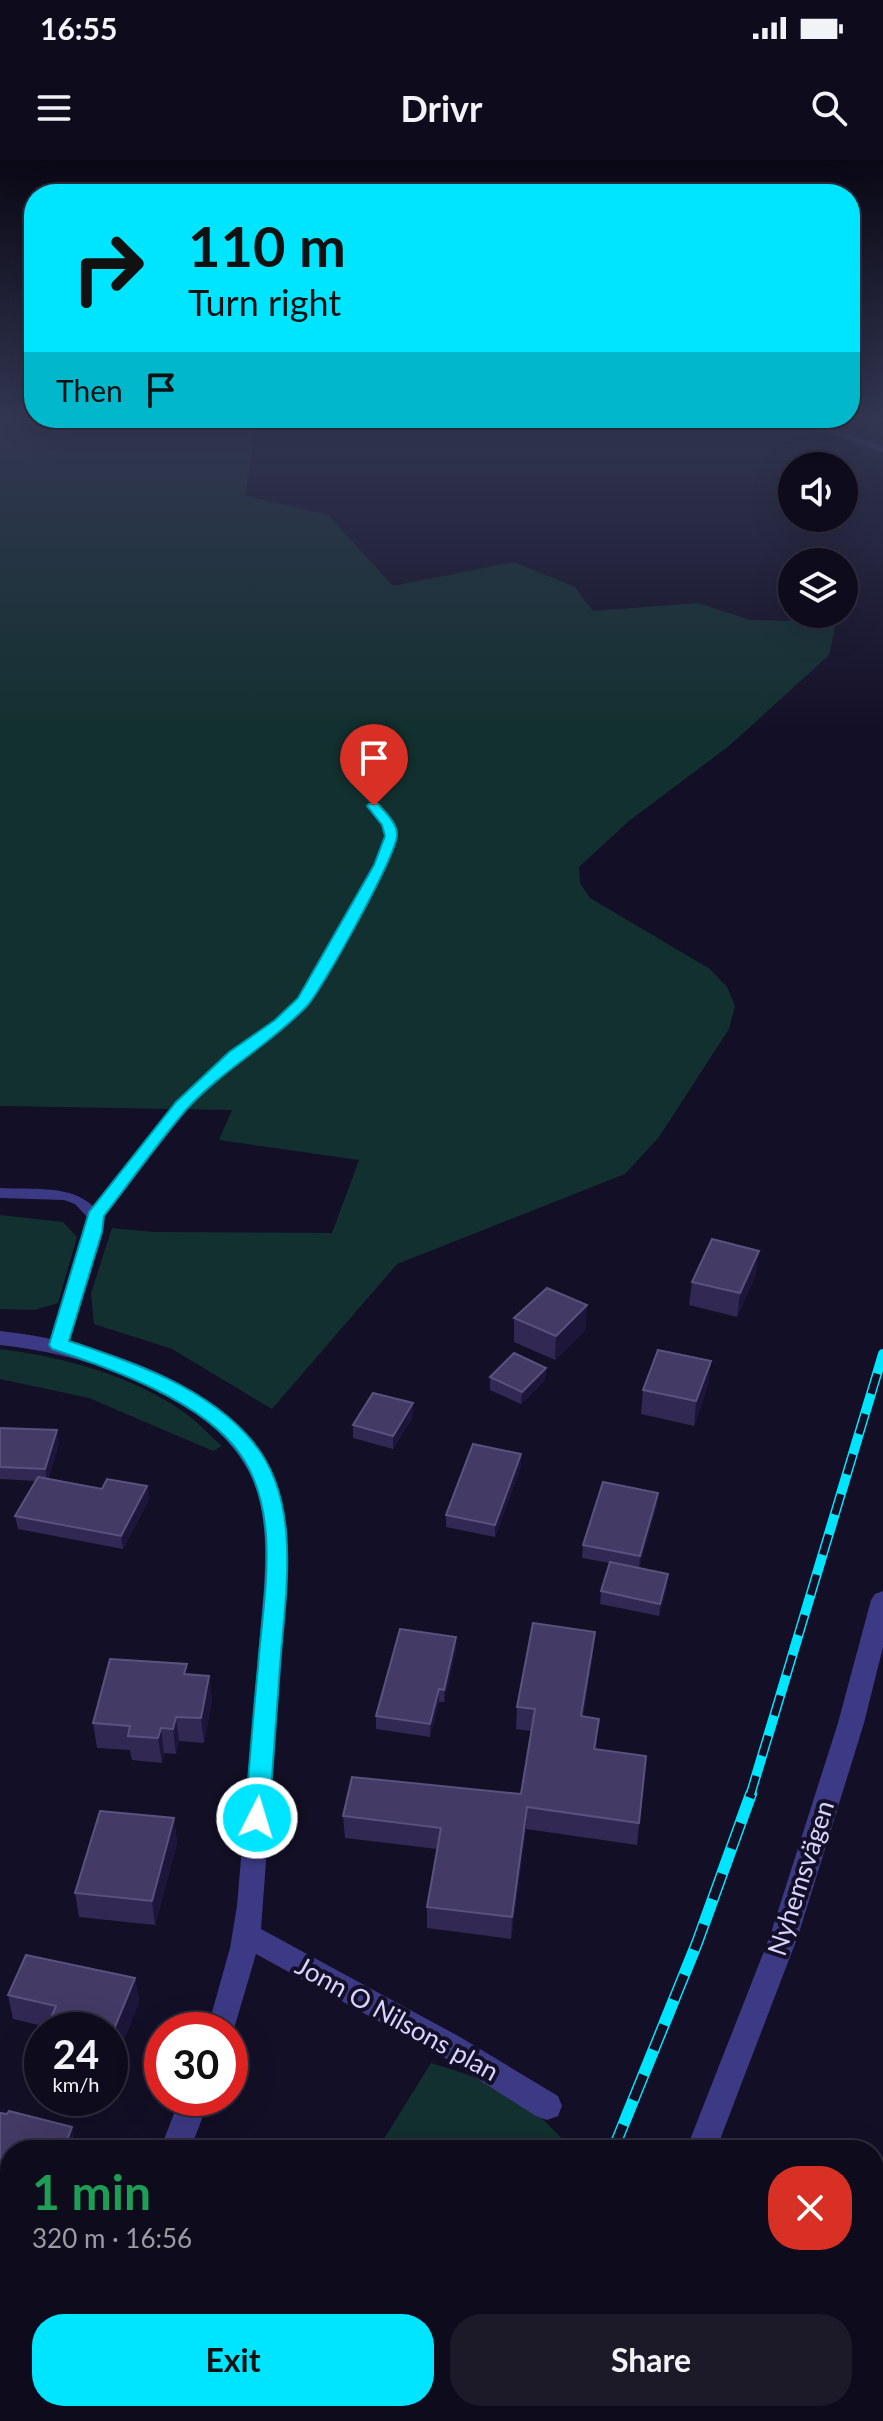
<!DOCTYPE html>
<html lang="en">
<head>
<meta charset="utf-8">
<style>
	:root { --surface:#0e0b1c; --page:#1c1929; --text:#f1f3f6; --muted:#9b9ba3; --line:#2e2b3b; --accent:#00e5ff }
	body { margin:0; font-family:Lato,sans-serif; background:var(--page); color:var(--text); height:100vh; display:flex; flex-direction:column; font-size:30px; white-space:nowrap }
	* { box-sizing:border-box; margin:0 }
	p { font-size:26px; color:var(--muted) }
	.icon { flex:none; width:44px; height:44px; fill:none; stroke:currentColor; stroke-width:2; stroke-linecap:round; stroke-linejoin:round }
	.map { position:relative; flex:1; overflow:hidden }
	.side { position:absolute; left:0px; top:1980px; width:884px; height:282px; display:flex; flex-direction:column; background:var(--surface); border-radius:32px 32px 0 0; box-shadow:0 8px 32px #0002,0 0 0 2px var(--line) }
	.side>* { flex:none }
	.banner { position:absolute; left:24px; top:24px; width:836px; height:244px; border-radius:32px; box-shadow:0 8px 32px #0002,0 0 0 2px var(--line); background:#00e5ff; color:#111; overflow:hidden }
	.fabs { position:absolute; left:778px; top:292px; display:grid; gap:16px }
	.fabs a { display:grid; place-items:center; width:80px; height:80px; border-radius:50%; background:var(--surface); box-shadow:0 8px 32px #0002,0 0 0 2px var(--line); font-size:40px }
	.speed { position:absolute; left:24px; top:1852px; display:flex; gap:16px; font-size:40px; font-weight:700; text-align:center }
	.speed>* { display:grid; place-content:center; width:104px; height:104px; border-radius:50%; background:var(--surface); box-shadow:0 8px 32px #0002,0 0 0 2px var(--line); line-height:1 }
	.speed small { font-size:20px; font-weight:400 }
	.speed .limit { border:12px solid #d22; background:#fff; color:#111 }
	.pin { position:absolute; display:grid; place-items:center; width:68px; height:68px; color:#fff; margin:-82px -34px; border-radius:50% 50% 50% 0; rotate:-45deg; box-shadow:0 0 8px #0007 }
	.pin .icon { rotate:45deg }
	.me { position:absolute; width:88px; margin:-44px; rotate:5deg; stroke-linejoin:round; filter:drop-shadow(0 0 6px #0008) }
	.turn { display:flex; align-items:center; gap:28px; height:168px; padding:0 32px; font-size:36px }
	.turn .icon { width:104px; height:104px; stroke-width:2.5 }
	.turn b { display:block; font-size:56px; line-height:68px }
	.then { display:flex; align-items:center; height:76px; padding:0 32px; background:#0003; gap:16px; font-size:30px }
	.round { display:grid; place-items:center; flex:none; width:84px; height:84px; border-radius:32px; background:var(--page) }
	.overview { display:flex; align-items:center; justify-content:space-between; height:136px; padding:0 32px }
	h1 { font-size:48px; font-weight:700; line-height:60px; color:#1e9e55 }
	.cta { display:flex; gap:16px; margin-top:auto; padding:16px 32px }
	.cta a { flex:1; height:92px; border-radius:32px; background:var(--accent); color:#111; font-size:32px; font-weight:700; line-height:92px; text-align:center }
	.cta a+a { background:var(--page); color:var(--text) }
	.status { display:flex; justify-content:space-between; align-items:center; height:56px; padding:0 40px; background:var(--surface); direction:ltr }
	.status svg { height:22px; fill:currentColor }
	header { display:flex; justify-content:space-between; align-items:center; height:104px; padding:0 32px; background:var(--surface); font-size:36px; font-weight:700 }
	.map>svg:first-child { display:block }
	.green { fill:#12302f }
	.lines { fill:none; stroke-linecap:round; stroke-linejoin:round }
	.lane { fill:#3d3a85; fill-rule:evenodd }
	.street { fill:#3d3a85; fill-rule:evenodd }
	.rail-far1-casing { stroke:#00e5ff; stroke-width:10 }
	.rail-casing { stroke:#00e5ff; stroke-width:12 }
	.rail-far1 { stroke:#130f26; stroke-width:7; stroke-dasharray:21; stroke-linecap:butt }
	.rail { stroke:#130f26; stroke-width:9; stroke-dasharray:27; stroke-linecap:butt }
	.wall { fill:#312854 }
	.shaded-wall { fill:#1d163a }
	.building { fill:#433a66; stroke:#5a527e; stroke-width:2 }
	.route { fill:#00e5ff; stroke:#0095a6; stroke-width:2 }
	.labels { text-anchor:middle; stroke-width:8; stroke-linejoin:round; paint-order:stroke }
	.near-street-label { font-size:26px; fill:#d9d4ff; stroke:#130f26 }
</style>
</head>
<body>
<div class="status"><b>16:55</b><svg viewBox="0 0 49 12"><path d="M0 12V9h3v3zM5 12V6h3v6zM10 12V3h3v9zM15 12V0h3v12zM26 1h20v11H26zM47 4h2v5h-2z"/></svg></div>
<header><svg class="icon" aria-label="menu" viewBox="0 0 24 24"><path d="M4 6h16M4 12h16M4 18h16"/></svg>Drivr<svg class="icon" aria-label="search" viewBox="0 0 24 24"><circle cx="10" cy="10" r="6"/><path d="M15 15l6 6"/></svg></header>
<div class="map">
<svg width="883" height="2261" viewBox="0 0 883 2261">
	<rect width="100%" height="100%" fill="#130f26"/>
	<g class="green">
		<polygon points="0,258 257,258 245,336 328,355 393,426 514,402 575,427 593,451 698,443 750,460 836,462 829,495 729,586 629,661 579,707 580,723 590,738 710,809 727,827 735,846 729,869 659,977 625,1014 397,1104 272,1249 172,1189 94,1164 91,1133 112,1068 154,1072 332,1073 359,1000 219,980 232,950 0,946"/>
		<polygon points="0,1055 63,1062 77,1077 58,1143 35,1150 0,1149"/>
		<path d="M0 1189C63 1197 132 1215 185 1253 198 1262 210 1276 222 1286L213 1291 89 1238 0 1219Z"/>
		<path d="M431 1903C491 1921 520 1933 563 1980L558 1990H377Z"/>
		<polygon points="279,2252 429,2252 425,2261 292,2261"/>
	</g>
	<g class="lines">
		<path class="lane" d="M370 644H378L394 665 397 676 387 705 311 840 285 867 240 899 187 948 103 1056 101 1072 66 1185 64 1189H52L50 1185 85 1072 87 1057 75 1044 64 1040 0 1038V1028C31 1030 71 1024 94 1047L177 942 230 893 275 861 299 838 375 705 385 676 382 665 368 646Z"/>
		<g class="street">
			<polygon points="822,267 883,286 883,292 822,271"/>
			<path d="M0 1171C93 1181 230 1221 272 1314 285 1342 287 1373 288 1404L261 1769 460 1877 558 1936 562 1946 558 1956 547 1960 536 1956 440 1895 256 1794 231 1879 230 1870H207L230 1788 237 1746 264 1427C266 1390 267 1347 249 1312 207 1231 84 1194 0 1185Z"/>
			<polygon points="883,1431 883,1487 864,1563 798,1776 716,1990 686,1990 770,1776 838,1563 871,1440 875,1434"/>
			<polygon points="180,1938 210,1938 190,1990 160,1990"/>
			<polygon points="874,2153 883,2156 883,2190 874,2187"/>
			<polygon points="53,2252 87,2252 83,2261 49,2261"/>
		</g>
		<g class="rail-far1-casing">
			<polyline id="rail-far1" points="750,1636 883,1194"/>
		</g>
		<g class="rail-casing">
			<g id="rail">
				<polyline points="613,1990 697,1783 751,1634"/>
				<polyline points="478,2261 483,2252"/>
			</g>
		</g>
		<use href="#rail-far1" class="rail-far1"/>
		<use href="#rail" class="rail"/>
	</g>
	<g class="wall">
		<polygon points="756,1114 737,1157 689,1145 692,1122"/>
		<polygon points="514,1158 586,1169 555,1200 514,1182"/>
		<polygon points="711,1201 708,1225 694,1266 641,1254 643,1230"/>
		<polygon points="546,1208 545,1220 521,1244 490,1230 490,1217"/>
		<polygon points="413,1243 413,1256 393,1289 353,1278 353,1265"/>
		<polygon points="0,1268 59,1283 48,1319 102,1329 147,1326 149,1339 123,1389 18,1369 15,1356 35,1321 0,1319"/>
		<polygon points="521,1306 495,1377 446,1367 446,1355"/>
		<polygon points="658,1333 657,1345 639,1408 667,1427 659,1456 600,1444 601,1431 610,1403 582,1398 583,1385"/>
		<polygon points="595,1472 593,1493 583,1556 597,1580 596,1589 646,1596 637,1685 526,1669 511,1779 427,1768 427,1747 437,1689 345,1678 343,1656 521,1634 531,1571 516,1569 517,1547"/>
		<polygon points="456,1477 456,1490 444,1542 439,1542 430,1577 376,1569 376,1556"/>
		<polygon points="188,1514 209,1516 212,1540 204,1583 179,1581 176,1594 164,1593 162,1603 132,1600 130,1590 97,1588 93,1563"/>
		<polygon points="174,1658 177,1683 155,1765 79,1757 75,1733"/>
		<polygon points="135,1818 139,1842 111,1912 110,1911 110,1870 47,1867 13,1859 8,1835"/>
		<polygon points="0,1953 10,1990 10,2062 0,2060"/>
	</g>
	<g class="shaded-wall">
		<polygon points="759,1091 756,1114 737,1157 740,1133"/>
		<polygon points="587,1145 586,1169 555,1200 556,1176"/>
		<polygon points="711,1201 708,1225 694,1266 696,1241"/>
		<polygon points="546,1208 545,1220 521,1244 522,1232"/>
		<polygon points="413,1243 413,1256 393,1289 393,1276"/>
		<polygon points="57,1270 59,1283 47,1321 45,1309"/>
		<polygon points="521,1294 521,1306 495,1377 495,1365"/>
		<polygon points="147,1326 149,1339 123,1389 121,1376"/>
		<polygon points="658,1333 657,1345 639,1409 640,1396"/>
		<polygon points="668,1414 667,1427 659,1456 660,1444"/>
		<polygon points="595,1472 593,1493 579,1578 581,1556"/>
		<polygon points="456,1477 456,1490 444,1542 444,1530"/>
		<polygon points="209,1516 212,1540 204,1583 201,1558"/>
		<polygon points="439,1529 439,1542 430,1577 430,1564"/>
		<polygon points="176,1557 179,1581 176,1594 173,1569"/>
		<polygon points="161,1568 164,1593 162,1603 158,1578"/>
		<polygon points="527,1647 526,1669 511,1779 512,1757"/>
		<polygon points="174,1658 177,1683 155,1765 152,1741"/>
		<polygon points="135,1818 139,1842 111,1912 110,1905 110,1879"/>
		<polygon points="72,1967 77,1990 63,1990"/>
		<polygon points="2,2116 6,2128 0,2140 0,2121"/>
	</g>
	<g class="building">
		<polygon points="712,1079 759,1091 740,1133 692,1122"/>
		<polygon points="547,1128 587,1145 556,1176 514,1158"/>
		<polygon points="658,1190 711,1201 696,1241 643,1230"/>
		<polygon points="514,1193 546,1208 522,1232 490,1217"/>
		<polygon points="373,1233 413,1243 393,1276 353,1265"/>
		<polygon points="0,1268 57,1270 45,1309 0,1307"/>
		<polygon points="473,1284 521,1294 495,1365 446,1355"/>
		<polygon points="38,1317 102,1329 107,1319 147,1326 121,1376 15,1356"/>
		<polygon points="603,1322 658,1333 640,1396 583,1385"/>
		<polygon points="610,1402 668,1414 660,1444 601,1431"/>
		<polygon points="533,1463 595,1472 581,1556 599,1559 594,1589 646,1596 639,1663 527,1647 512,1757 427,1747 441,1668 343,1656 352,1617 521,1634 535,1549 517,1547"/>
		<polygon points="400,1469 456,1477 444,1530 439,1529 430,1564 376,1556"/>
		<polygon points="110,1499 187,1504 184,1514 209,1516 201,1558 176,1557 173,1569 161,1568 158,1578 128,1576 130,1566 93,1563"/>
		<polygon points="100,1651 174,1658 152,1741 75,1733"/>
		<polygon points="26,1795 135,1818 110,1879 110,1870 46,1870 56,1846 8,1835"/>
		<polygon points="9,1951 72,1967 63,1990 10,1990 10,2041 0,2038 0,1953 7,1954"/>
		<polygon points="874,2192 883,2197 883,2261 678,2261 682,2252 874,2252"/>
	</g>
	<linearGradient id="sky" x2="0" y2="1"><stop stop-color="#0a0815"/><stop offset="0.45" stop-color="#333752"/><stop offset="1" stop-color="#333752" stop-opacity="0"/></linearGradient>
	<rect width="883" height="574" fill="url(#sky)"/>
	<path class="route" d="M369 644H378C385 652 397 663 397 674 398 693 322 830 307 846 270 885 222 910 186 950 157 984 131 1021 104 1056L102 1072 69 1181C133 1202 209 1228 253 1282 303 1342 285 1435 280 1506 276 1557 273 1608 269 1658L266 1665 257 1668 249 1665 245 1658C249 1608 253 1557 258 1507 263 1439 282 1353 240 1294 203 1241 110 1208 52 1189L49 1185 89 1052 176 942 229 892 275 860 298 838 374 705 385 676 382 665 367 646Z"/>
	<g class="labels">
		<g class="near-street-label">
			<text transform="translate(801 1718) rotate(-72)" y="9">Nyhemsvägen</text>
			<text transform="translate(397 1859) rotate(29)" y="9">Jonn O Nilsons plan</text>
		</g>
	</g>
</svg>
<div class="fabs">
<a><svg class="icon" aria-label="sound" viewBox="0 0 24 24"><path d="M4 9h4l5-4v14l-5-4H4zM17 9q2 3 0 6"/></svg></a>
<a><svg class="icon" aria-label="layers" viewBox="0 0 24 24"><path d="M12 4l9 5-9 5-9-5zM3 14l9 5 9-5"/></svg></a>
</div>
<div class="speed"><div>24<small>km/h</small></div><div class="limit">30</div></div>
<div class="pin" style="left:374px;top:646px;background:#d93025"><svg class="icon" aria-label="arrive" viewBox="0 0 24 24"><path d="M6 21V4h12l-3 4 3 4H6"/></svg></div>
<svg class="me" style="left:257px;top:1658px" viewBox="-20 -20 40 40"><circle r="17" fill="#00e5ff" stroke="#fff" stroke-width="3"/><path d="M0-11L8 9 0 5-8 9z" fill="#fff"/></svg>
<div class="banner">
<div class="turn"><svg class="icon" aria-label="right" viewBox="0 0 24 24"><path d="M7 20v-9h11M14 6l5 5-5 5"/></svg><div><b>110 m</b>Turn right</div></div>
<div class="then">Then<svg class="icon" aria-label="arrive" viewBox="0 0 24 24"><path d="M6 21V4h12l-3 4 3 4H6"/></svg></div>
</div>
<section class="side">
<div class="overview"><div><h1>1 min</h1><p>320 m · 16:56</p></div><a class="round" style="background:#d93025;color:#fff"><svg class="icon" aria-label="close" viewBox="0 0 24 24"><path d="M6 6l12 12M18 6L6 18"/></svg></a></div>
<div class="cta"><a>Exit</a><a>Share</a></div>
</section>
</div>
</body>
</html>
